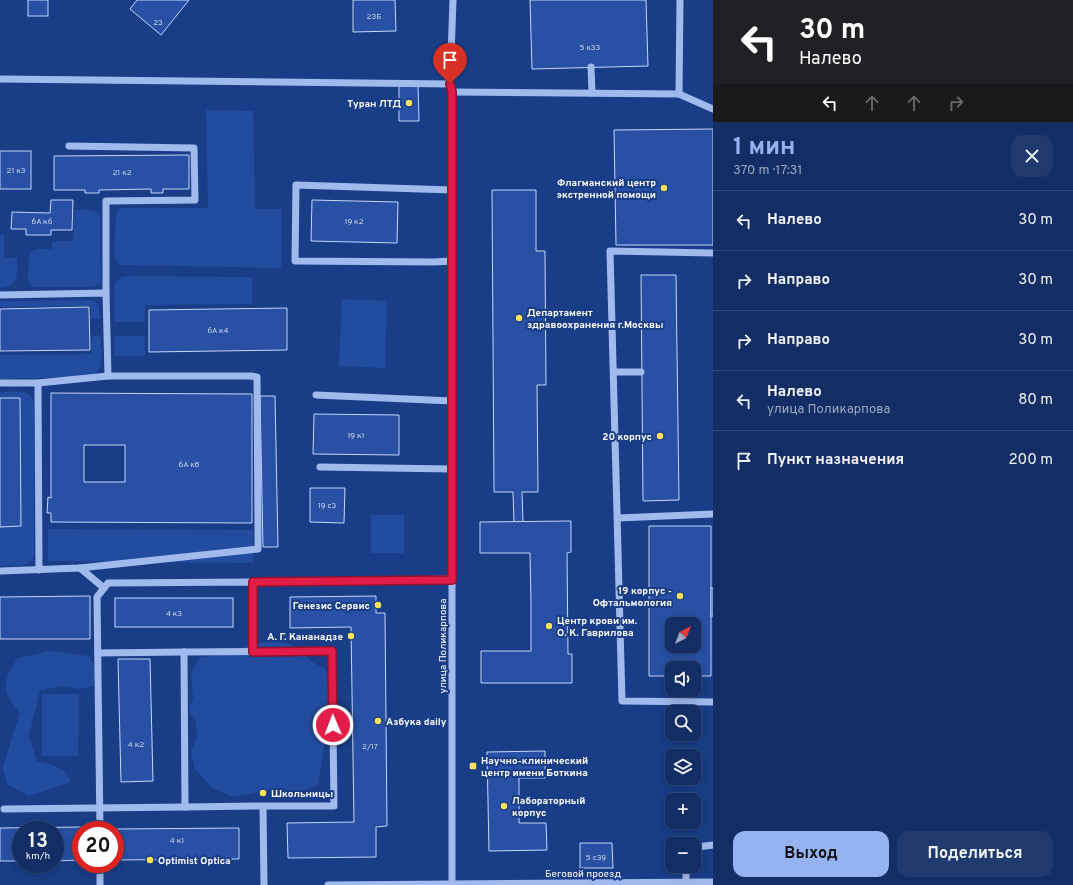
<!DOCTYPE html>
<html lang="ru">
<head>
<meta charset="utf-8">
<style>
	:root { --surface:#132e65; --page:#203a6e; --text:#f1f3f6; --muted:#9da8bf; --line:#324a79; --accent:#95b2f1 }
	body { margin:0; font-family:Overpass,sans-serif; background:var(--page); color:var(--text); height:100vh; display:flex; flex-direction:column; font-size:15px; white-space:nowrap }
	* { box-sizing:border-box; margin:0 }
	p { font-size:13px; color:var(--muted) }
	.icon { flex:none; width:22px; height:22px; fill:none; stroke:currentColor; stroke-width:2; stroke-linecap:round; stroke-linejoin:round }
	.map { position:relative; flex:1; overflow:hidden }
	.drawer { display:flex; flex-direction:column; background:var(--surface); width:360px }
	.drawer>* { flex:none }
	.top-card { background:#202124; color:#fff; overflow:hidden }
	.needle { width:26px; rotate:42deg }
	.tools { position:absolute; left:665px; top:617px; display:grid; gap:8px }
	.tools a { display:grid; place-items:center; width:36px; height:36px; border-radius:8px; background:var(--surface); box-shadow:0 2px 10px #0003,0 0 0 1px var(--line); font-size:20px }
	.speed { position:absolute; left:12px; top:821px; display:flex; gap:8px; font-size:20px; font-weight:700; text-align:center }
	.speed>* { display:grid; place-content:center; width:52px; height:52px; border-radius:50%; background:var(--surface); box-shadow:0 2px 10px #0003,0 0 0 1px var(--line); line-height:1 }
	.speed small { font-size:10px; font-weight:400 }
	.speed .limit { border:6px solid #d22; background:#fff; color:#111 }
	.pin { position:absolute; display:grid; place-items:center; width:34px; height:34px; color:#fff; margin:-41px -17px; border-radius:50% 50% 50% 0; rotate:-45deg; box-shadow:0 0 4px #0007 }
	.pin .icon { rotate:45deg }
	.me { position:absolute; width:44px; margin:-22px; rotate:359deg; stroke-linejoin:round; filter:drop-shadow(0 0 3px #0008) }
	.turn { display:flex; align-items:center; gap:14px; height:84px; padding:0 20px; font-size:18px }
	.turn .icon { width:52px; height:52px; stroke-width:2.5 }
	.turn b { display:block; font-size:28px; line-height:34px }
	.lanes { display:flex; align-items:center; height:38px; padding:0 20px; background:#0003; justify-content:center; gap:20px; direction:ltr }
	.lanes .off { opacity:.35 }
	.round { display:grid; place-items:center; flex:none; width:42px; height:42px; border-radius:12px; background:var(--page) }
	.summary { display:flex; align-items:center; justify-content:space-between; height:68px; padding:0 20px }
	h1 { font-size:24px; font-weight:700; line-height:30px; color:var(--accent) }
	.action { display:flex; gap:8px; margin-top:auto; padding:8px 20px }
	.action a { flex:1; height:46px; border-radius:12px; background:var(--accent); color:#111; font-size:16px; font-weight:700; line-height:46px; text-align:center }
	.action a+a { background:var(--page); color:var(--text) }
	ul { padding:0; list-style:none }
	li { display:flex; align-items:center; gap:12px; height:60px; padding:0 20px; border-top:1px solid var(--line) }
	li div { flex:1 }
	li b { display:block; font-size:15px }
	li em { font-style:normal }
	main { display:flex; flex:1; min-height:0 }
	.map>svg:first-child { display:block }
	.green { fill:#224ca0 }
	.building { fill:#2851a5; stroke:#c6d7f9; fill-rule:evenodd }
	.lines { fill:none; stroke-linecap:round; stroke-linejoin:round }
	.minor { stroke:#a1baed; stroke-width:7 }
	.route-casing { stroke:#92132f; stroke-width:10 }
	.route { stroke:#e11d48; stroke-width:7 }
	.poi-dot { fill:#ffe35c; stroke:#193d87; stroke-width:1.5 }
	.labels { text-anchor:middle; stroke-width:4; stroke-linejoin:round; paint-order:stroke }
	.number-label { font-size:8px; fill:#c9d4e8 }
	.poi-label { font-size:10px; font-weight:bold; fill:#fff; stroke:#193d87; text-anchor:start }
	.street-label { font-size:10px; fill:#fff; stroke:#193d87 }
</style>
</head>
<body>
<main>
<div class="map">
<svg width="713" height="885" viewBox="0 0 713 885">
	<rect width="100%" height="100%" fill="#193d87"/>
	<g class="green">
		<polygon points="206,110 253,111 255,209 282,209 281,268 121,265 117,262 114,255 116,213 121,208 208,208"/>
		<path d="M74 210C82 210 95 207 100 216L101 282 98 285 92 287H33L29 283 28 280 29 255C34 247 43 249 52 249V241H73Z"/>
		<path d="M0 235H4V258H17C17 273 20 287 0 288Z"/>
		<polygon points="126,276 252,277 252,304 145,305 145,322 114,322 115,283 121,277"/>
		<polygon points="342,299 387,301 385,368 339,366"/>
		<polygon points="88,300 93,300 99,306 100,319 91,319 91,306 0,307 0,301"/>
		<path d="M92 336H100C101 346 105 366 96 373 93 376 88 376 84 377L0 379V355L91 354Z"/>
		<polygon points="115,336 145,336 145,356 114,356"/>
		<path d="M0 392C13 392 30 388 34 403V555C32 570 11 565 0 566Z"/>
		<rect x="371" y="515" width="33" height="38"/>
		<polygon points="48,529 253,530 253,563 48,561"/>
		<polygon points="274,641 290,644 311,661 326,669 331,705 318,785 302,791 276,789 233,797 211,787 195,769 191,752 197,737 196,720 190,714 190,706 193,699 191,673 199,658 232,652 248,645"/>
		<path d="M50 651 88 656 97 669 93 686 81 689 60 686 40 691 29 736 37 761C51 764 66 767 71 782L29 796 7 784 3 768 11 740 20 713C1 692 2 680 18 658Z"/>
		<polygon points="42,694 79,694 78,756 42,756"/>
	</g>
	<g class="building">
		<rect x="28" y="0" width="20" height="16"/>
		<polygon points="137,0 189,0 161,35 130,9"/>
		<polygon points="353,0 395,0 396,31 353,32"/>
		<polygon points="530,0 646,0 648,66 532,69"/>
		<polygon points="399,85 418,85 419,121 399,121"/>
		<polygon points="713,129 713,245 616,245 614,130"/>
		<rect x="0" y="151" width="31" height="38"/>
		<polygon points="189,155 189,189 163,189 163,193 151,193 151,189 99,190 99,193 85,193 85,190 54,190 54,156"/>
		<polygon points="492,190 536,190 536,251 545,251 546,385 537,385 538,492 522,492 523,522 514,522 513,492 494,492"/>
		<polygon points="51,200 73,200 72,230 51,230 51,235 26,235 26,229 11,229 12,212 50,213"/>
		<polygon points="312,200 398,202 397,243 311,241"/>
		<polygon points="641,275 676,275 679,500 643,501"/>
		<polygon points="89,307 90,350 0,351 0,309"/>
		<polygon points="287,308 287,350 149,352 149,310"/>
		<path d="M51 393 252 394V523L51 522V513H47L48 497 51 498ZM84 445H125V482H84Z"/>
		<polygon points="260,396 275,396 278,547 263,547"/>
		<polygon points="0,398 20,398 21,526 0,527"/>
		<polygon points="314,414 399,415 399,455 313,454"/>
		<polygon points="310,488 345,488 344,523 310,522"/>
		<polygon points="571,521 571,552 567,553 568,654 572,654 572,683 481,683 481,651 531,651 531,602 530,553 480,553 480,522"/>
		<path d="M649 526H711V676H694V668H672V676H649ZM672 624H694V646H672Z"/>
		<rect x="711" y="588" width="2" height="28"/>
		<polygon points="90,596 90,639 0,639 0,597"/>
		<polygon points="376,596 376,613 385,613 387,826 376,827 376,857 288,858 287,823 354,822 351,627 290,628 290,597"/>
		<rect x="115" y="598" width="118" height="29"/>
		<polygon points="118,659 150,659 153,781 121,782"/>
		<polygon points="545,751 545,778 519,778 519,823 546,823 547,850 489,851 487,752"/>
		<polygon points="82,827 81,860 55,861 55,830 21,830 21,861 0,861 0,828"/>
		<polygon points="239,828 239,859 115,860 115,829"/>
		<polygon points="580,843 612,843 613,868 580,868"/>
	</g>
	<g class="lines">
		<g class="minor">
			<polyline points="591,67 592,93"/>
			<polyline points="0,79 450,84"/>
			<polyline points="452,92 679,94 713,109"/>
			<polyline points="679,94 680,0"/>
			<polyline points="69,146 194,148 195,200 106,201 106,293"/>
			<polyline points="452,190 296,185 295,261 434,262 452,261"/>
			<polyline points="713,253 610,251 622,701 713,702"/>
			<polyline points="0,295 106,293 108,376 251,376 257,377 258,530 258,549 80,568 0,571"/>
			<polyline points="614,372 641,372"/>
			<polyline points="0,383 38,383 39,570"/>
			<polyline points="38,383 108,376"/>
			<polyline points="316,395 452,401"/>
			<polyline points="320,467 452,469"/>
			<polyline points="618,518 713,514"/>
			<polyline points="80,568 104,588"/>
			<polyline points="253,582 452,579"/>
			<polyline points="98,653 184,652"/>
			<polyline points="263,806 334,806 332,651 184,652 185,807 263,806 264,885"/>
			<polyline points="4,809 185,807"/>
			<polyline points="100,830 97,597 108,583 253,582 253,652"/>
			<polyline points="694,850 697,847 713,845"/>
			<polyline points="100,864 100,885"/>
			<polyline points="686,882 686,866"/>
			<polyline points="328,885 713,882"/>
			<polyline points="452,885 452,92 450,84 453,0"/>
		</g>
	</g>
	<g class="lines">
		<g class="route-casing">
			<polyline id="route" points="333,725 332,651 253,652 253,582 452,580 452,92 450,84"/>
		</g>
		<use href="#route" class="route"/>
	</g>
	<g class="poi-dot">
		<circle cx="409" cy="103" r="4"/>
		<circle cx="664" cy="188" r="4"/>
		<circle cx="519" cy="318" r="4"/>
		<circle cx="660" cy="436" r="4"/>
		<circle cx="680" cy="596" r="4"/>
		<circle cx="378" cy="605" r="4"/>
		<circle cx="549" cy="626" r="4"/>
		<circle cx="351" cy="636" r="4"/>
		<circle cx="378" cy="721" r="4"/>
		<rect x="469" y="762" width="8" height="8" rx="2"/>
		<circle cx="263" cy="793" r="4"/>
		<circle cx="504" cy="806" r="4"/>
		<circle cx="150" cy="860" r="4"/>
	</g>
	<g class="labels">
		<g class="number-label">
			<text x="374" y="19">23Б</text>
			<text x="158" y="25">23</text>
			<text x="590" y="50">5 к33</text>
			<text x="16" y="173">21 к3</text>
			<text x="122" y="175">21 к2</text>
			<text x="42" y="224">6А к6</text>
			<text x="354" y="224">19 к2</text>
			<text x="218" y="333">6А к4</text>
			<text x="356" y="438">19 к1</text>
			<text x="189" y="467">6А к8</text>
			<text x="327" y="508">19 с3</text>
			<text x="174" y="616">4 к3</text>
			<text x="136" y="747">4 к2</text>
			<text x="370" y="749">2/17</text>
			<text x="177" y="843">4 к1</text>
			<text x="596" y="860">5 с39</text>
		</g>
		<g class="poi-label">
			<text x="401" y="107" text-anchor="end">Туран ЛТД</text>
			<text x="656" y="186" text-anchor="end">Флагманский центр<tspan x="656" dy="12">экстренной помощи</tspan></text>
			<text x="527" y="316">Департамент<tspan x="527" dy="12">здравоохранения г.Москвы</tspan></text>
			<text x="652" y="440" text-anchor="end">20 корпус</text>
			<text x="672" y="594" text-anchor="end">19 корпус -<tspan x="672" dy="12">Офтальмология</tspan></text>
			<text x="370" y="609" text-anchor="end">Генезис Сервис</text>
			<text x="557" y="624">Центр крови им.<tspan x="557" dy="12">О. К. Гаврилова</tspan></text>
			<text x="343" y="640" text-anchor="end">А. Г. Кананадзе</text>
			<text x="386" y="725">Азбука daily</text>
			<text x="481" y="764">Научно-клинический<tspan x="481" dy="12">центр имени Боткина</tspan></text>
			<text x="271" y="797">Школьницы</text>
			<text x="512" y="804">Лабораторный<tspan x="512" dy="12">корпус</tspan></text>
			<text x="158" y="864">Optimist Optica</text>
		</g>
		<g class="street-label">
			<text transform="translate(442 646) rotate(-90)" y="4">улица Поликарпова</text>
			<text x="583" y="877">Беговой проезд</text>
		</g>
	</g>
</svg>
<div class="tools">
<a><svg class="needle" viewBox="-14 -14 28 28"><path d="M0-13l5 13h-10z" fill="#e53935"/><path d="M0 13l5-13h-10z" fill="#9da8bf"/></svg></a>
<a><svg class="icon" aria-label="sound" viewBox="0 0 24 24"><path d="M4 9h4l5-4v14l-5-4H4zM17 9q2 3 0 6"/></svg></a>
<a><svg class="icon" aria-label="search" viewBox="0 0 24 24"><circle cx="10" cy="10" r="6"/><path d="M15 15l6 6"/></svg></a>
<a><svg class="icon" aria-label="layers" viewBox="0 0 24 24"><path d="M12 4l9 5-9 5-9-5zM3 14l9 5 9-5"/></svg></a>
<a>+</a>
<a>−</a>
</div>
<div class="speed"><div>13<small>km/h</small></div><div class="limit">20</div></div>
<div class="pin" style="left:450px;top:84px;background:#d93025"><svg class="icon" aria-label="arrive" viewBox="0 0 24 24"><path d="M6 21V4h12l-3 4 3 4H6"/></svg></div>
<svg class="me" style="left:333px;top:725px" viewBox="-20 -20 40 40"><circle r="17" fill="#e11d48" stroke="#fff" stroke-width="3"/><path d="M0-11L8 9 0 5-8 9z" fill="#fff"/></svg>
</div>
<section class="drawer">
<div class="top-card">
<div class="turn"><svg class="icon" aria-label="left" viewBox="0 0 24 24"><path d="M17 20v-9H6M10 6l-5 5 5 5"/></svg><div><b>30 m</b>Налево</div></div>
<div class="lanes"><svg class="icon" aria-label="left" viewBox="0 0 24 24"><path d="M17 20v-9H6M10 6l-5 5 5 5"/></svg><svg class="icon off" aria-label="ahead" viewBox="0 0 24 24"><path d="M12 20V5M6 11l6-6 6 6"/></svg><svg class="icon off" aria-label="ahead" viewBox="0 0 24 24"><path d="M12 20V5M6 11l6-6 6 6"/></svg><svg class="icon off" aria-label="right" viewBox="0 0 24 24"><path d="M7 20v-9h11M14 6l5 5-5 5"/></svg></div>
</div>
<div class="summary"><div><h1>1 мин</h1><p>370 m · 17:31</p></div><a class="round"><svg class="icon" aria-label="close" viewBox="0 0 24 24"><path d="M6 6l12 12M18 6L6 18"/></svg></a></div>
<ul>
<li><svg class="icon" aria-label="left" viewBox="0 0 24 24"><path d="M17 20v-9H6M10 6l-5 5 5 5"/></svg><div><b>Налево</b></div><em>30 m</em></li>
<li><svg class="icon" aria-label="right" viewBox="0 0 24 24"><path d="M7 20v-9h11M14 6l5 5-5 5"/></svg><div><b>Направо</b></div><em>30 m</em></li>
<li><svg class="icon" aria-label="right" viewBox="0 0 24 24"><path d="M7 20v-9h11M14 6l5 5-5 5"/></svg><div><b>Направо</b></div><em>30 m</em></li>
<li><svg class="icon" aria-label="left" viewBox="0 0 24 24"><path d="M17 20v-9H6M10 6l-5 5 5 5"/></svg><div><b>Налево</b><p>улица Поликарпова</p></div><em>80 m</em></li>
<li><svg class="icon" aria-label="arrive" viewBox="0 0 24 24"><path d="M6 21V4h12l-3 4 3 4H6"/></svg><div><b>Пункт назначения</b></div><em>200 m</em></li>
</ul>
<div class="action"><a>Выход</a><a>Поделиться</a></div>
</section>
</main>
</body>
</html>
